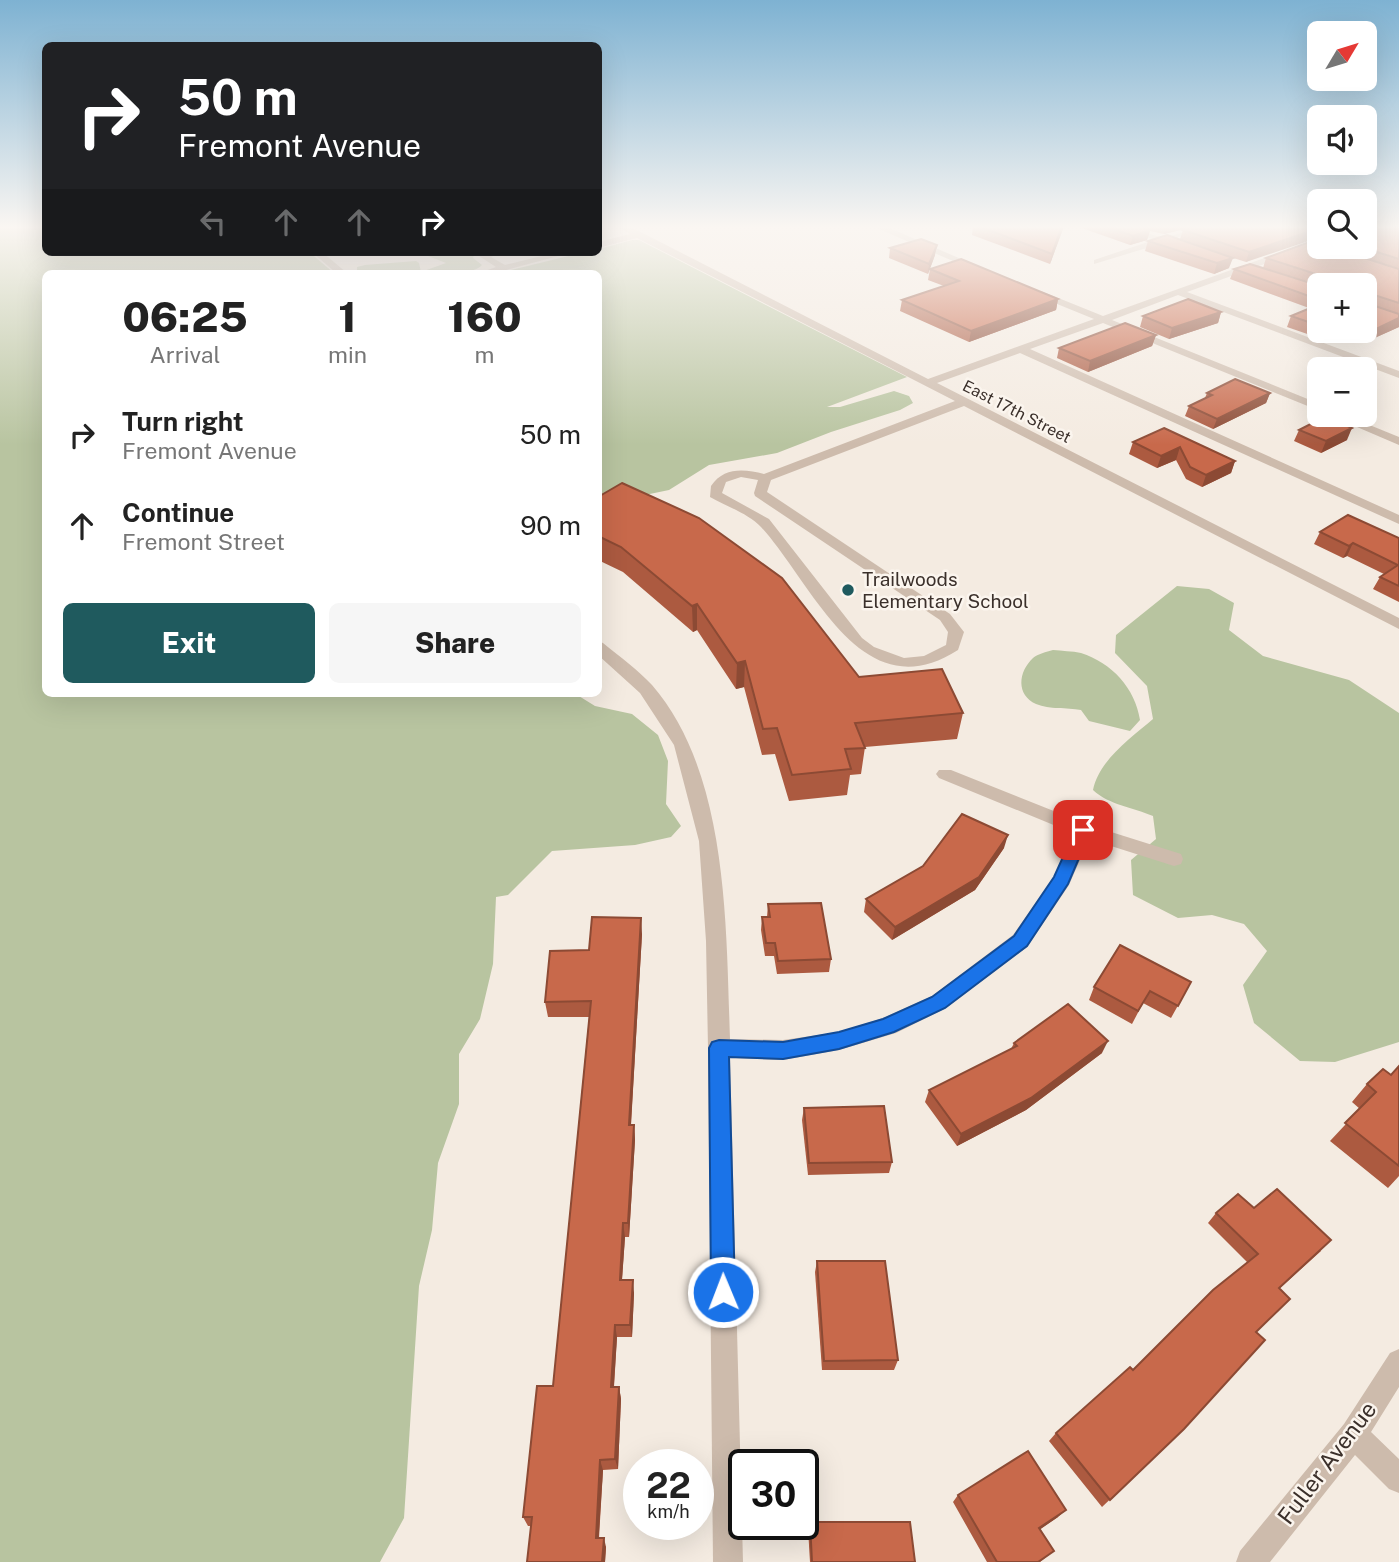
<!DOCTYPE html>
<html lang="en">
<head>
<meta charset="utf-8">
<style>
	:root { --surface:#fff; --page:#f6f6f6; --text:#222; --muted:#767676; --accent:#1f5a5e }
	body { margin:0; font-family:"Public Sans",sans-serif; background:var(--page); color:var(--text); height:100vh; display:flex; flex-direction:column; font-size:26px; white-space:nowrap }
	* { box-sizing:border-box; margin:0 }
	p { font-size:23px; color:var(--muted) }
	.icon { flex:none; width:38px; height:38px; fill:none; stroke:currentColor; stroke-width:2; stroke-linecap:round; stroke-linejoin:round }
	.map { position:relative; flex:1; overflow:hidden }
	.drawer { position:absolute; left:42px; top:270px; width:560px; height:427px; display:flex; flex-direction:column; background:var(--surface); border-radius:10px; box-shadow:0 7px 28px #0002 }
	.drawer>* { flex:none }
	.banner { position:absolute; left:42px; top:42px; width:560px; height:214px; border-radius:10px; box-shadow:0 7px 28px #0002; background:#202124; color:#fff; overflow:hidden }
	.needle { width:46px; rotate:52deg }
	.buttons { position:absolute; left:1307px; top:21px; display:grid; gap:14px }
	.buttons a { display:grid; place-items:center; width:70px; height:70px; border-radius:10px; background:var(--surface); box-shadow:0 7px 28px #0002; font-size:35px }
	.speed { position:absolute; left:623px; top:1449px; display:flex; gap:14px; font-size:35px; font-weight:700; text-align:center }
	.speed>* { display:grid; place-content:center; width:91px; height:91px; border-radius:50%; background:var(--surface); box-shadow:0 7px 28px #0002; line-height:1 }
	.speed small { font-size:18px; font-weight:400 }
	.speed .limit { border:4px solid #111; border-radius:10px; background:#fff; color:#111 }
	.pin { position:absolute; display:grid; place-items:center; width:60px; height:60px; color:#fff; margin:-30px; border-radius:14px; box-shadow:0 4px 10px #0006 }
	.me { position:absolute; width:77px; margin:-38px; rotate:359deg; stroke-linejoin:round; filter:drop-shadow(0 0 5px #0008) }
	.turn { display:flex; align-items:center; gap:24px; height:147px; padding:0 21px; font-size:32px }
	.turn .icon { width:91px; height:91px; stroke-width:2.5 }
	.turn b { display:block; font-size:49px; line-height:60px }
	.lanes { display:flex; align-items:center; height:66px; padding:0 21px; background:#0003; justify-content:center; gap:35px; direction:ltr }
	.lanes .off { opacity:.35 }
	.eta { display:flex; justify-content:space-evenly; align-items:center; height:119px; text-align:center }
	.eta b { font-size:42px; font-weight:800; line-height:49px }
	.action { display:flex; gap:14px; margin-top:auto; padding:14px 21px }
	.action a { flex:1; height:80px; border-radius:10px; background:var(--accent); color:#fff; font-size:28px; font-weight:800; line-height:80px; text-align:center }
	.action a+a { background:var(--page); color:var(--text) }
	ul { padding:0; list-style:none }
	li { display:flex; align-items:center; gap:21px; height:91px; padding:0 21px }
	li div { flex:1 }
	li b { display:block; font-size:26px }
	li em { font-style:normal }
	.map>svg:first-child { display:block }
	.green { fill:#b8c4a0 }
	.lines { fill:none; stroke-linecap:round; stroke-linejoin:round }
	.minor { fill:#cdbbac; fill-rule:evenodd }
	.wall { fill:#ac5a40 }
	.shaded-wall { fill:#8c4a34 }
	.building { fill:#c8694b; stroke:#8c4a34; stroke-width:2 }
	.route { fill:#1a73e8; stroke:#114b97; stroke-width:2 }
	.poi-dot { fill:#1f5a5e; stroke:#fbf5ee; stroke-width:2.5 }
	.labels { text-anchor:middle; stroke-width:5; stroke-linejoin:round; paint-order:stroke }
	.far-street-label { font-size:16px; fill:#3b302b; stroke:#fbf5ee }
	.poi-label { font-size:19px; fill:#3b302b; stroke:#fbf5ee; text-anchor:start }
	.near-street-label { font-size:23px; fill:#3b302b; stroke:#fbf5ee }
</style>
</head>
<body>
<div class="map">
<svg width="1399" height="1562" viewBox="0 0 1399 1562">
	<rect width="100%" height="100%" fill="#f4ebe1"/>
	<g class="green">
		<polygon points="0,226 45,226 46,252 309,252 334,273 46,273 46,693 574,693 595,706 632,714 658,735 668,761 666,804 681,826 671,837 635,845 552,851 508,895 496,897 493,964 480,1019 459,1054 459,1104 438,1163 432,1230 419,1286 404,1518 380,1562 0,1562"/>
		<polygon points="632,240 639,240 907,377 827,407 840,407 894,391 909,396 913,403 900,410 831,432 777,453 709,465 669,490 640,496 599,510 598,273 499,273 585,252 598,252 599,249"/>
		<path d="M418 252H475L473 258 482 265C468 281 383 273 359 273L357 271V267L365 265 416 261 419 263 421 272 446 263Z"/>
		<path d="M1177 586 1209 589 1234 603 1229 630 1263 656 1349 680 1399 713V1042L1335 1062 1300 1061 1254 1023 1243 985 1267 951 1244 924 1212 915 1178 918 1133 895 1131 860 1156 839 1153 816C1132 807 1109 805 1093 790 1099 760 1131 738 1153 719L1147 686 1115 653 1116 635Z"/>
		<path d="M1053 650C1062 651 1072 651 1081 653 1112 663 1135 688 1140 720L1130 731 1089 721 1081 710C1066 707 1050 710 1036 704 1016 695 1018 672 1033 658 1038 654 1046 652 1053 650Z"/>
	</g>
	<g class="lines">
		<g class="minor">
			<path d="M617 226H629L928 379 1094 319 1035 295V291H1041L1103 316 1320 238V244L1187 292 1399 371V378L1178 295 1112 320 1320 404V411L1103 323 1030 349 1399 515V524L1020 353 937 383 1399 618V629L964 406 771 480 767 492 950 614 964 632 958 650C861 712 814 585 761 527 749 514 726 506 710 497L711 486C724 467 744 469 764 474L955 401 637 238 598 248V242L630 234ZM741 477 758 480 754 493 755 496 940 620 948 632 946 645 924 656 904 658 874 647 862 638 769 519 722 493 726 482Z"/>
			<polygon points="872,226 885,226 984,269 976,271"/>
			<path d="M1120 226C1136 226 1151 237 1164 237 1179 236 1192 226 1208 226L1171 240 1183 244V248L1163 243 1094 264V260L1154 240Z"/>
			<polygon points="312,252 322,252 347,273 336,273"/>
			<polygon points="488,252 502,252 491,257 505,265 558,252 573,252 495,273 479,273 496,267 479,256"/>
			<polygon points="1329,415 1345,415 1399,437 1399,445"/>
			<path d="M598 641 603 643C619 656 638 670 652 685 729 774 726 927 730 1039L783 1040 839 1032 883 1018 932 996 1013 935 1054 877 1073 833 939 778 936 774 939 770H951L1089 825 1181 854 1183 859 1181 864 1174 866 1089 839 1069 885 1027 947 946 1008 896 1033 839 1050 783 1060 730 1058 743 1562H713L708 1048 706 941 699 841 674 745 640 693 598 655Z"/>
			<polygon points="1399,1349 1399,1387 1371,1432 1399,1459 1399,1493 1389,1489 1355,1455 1270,1562 1236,1562 1240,1551 1344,1424 1390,1353"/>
		</g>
	</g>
	<g class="wall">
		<polygon points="973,226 1064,226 1050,264 972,235"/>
		<polygon points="1076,226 1320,226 1246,262 1224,255 1229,268 1214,274 1145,251 1148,241 1180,239 1183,230 1185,229 1164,234 1150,231 1147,240 1130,245"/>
		<polygon points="1365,226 1399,226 1399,327 1370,340 1338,331 1365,331 1365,285 1320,285 1320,331 1334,331 1319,338 1287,327 1291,316 1309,308 1230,279 1234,269 1263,268 1266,258 1320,247 1365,247"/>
		<polygon points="890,248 935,255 928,274 889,258"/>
		<polygon points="930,269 1058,299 1056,310 969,342 900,311 902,300 944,286 928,280"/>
		<polygon points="1221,312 1218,323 1169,339 1140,327 1143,316"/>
		<polygon points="1156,335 1152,346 1088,372 1057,358 1059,348"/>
		<polygon points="1207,393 1270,393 1266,403 1213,429 1185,416 1189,406 1205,398"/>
		<polygon points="1164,428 1235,461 1231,473 1202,487 1186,479 1176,460 1157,468 1129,454 1133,442"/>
		<polygon points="1299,430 1347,440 1321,453 1294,441"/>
		<polygon points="598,497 859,677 963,713 957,739 865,747 861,774 850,775 847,795 789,801 775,754 762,755 744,687 736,689 697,630 693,632 623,572 598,560"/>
		<polygon points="1320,532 1399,538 1399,602 1373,589 1380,577 1384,574 1347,556 1343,558 1314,544"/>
		<polygon points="1004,848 975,890 892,940 864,912 866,899 923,866"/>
		<polygon points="768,904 831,959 829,972 777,974 774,956 765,956 761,930 762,917 767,917"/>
		<polygon points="642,934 631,1125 634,1125 635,1140 629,1237 625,1237 622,1280 634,1293 632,1337 617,1337 614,1387 619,1387 621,1399 618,1469 603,1470 599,1538 606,1547 605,1562 527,1562 531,1526 528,1526 523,1517 553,1386 589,1017 548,1017 545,1002 589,950"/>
		<polygon points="1191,982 1171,1018 1143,1003 1132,1024 1089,1000 1094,987"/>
		<polygon points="1014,1043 1102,1053 1026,1110 957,1146 925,1102 929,1090 1011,1049"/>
		<polygon points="1399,1066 1399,1176 1388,1188 1330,1141 1360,1109 1352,1102 1367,1084 1391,1075"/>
		<polygon points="804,1108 892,1162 889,1173 808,1175 802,1120"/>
		<polygon points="1254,1208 1321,1251 1279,1289 1256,1332 1184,1429 1102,1507 1049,1441 1056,1433 1133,1370 1247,1262 1208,1223 1216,1213"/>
		<polygon points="817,1261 898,1360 894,1370 822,1370 815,1272"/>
		<polygon points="958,1495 1058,1517 1040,1529 1054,1551 1040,1562 987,1562 953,1502"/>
		<polygon points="810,1522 915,1562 810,1562 808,1529"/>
	</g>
	<g class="shaded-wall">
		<polygon points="1062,226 1064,226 1050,264 1052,254"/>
		<polygon points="1166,226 1195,226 1164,234"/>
		<polygon points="1320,228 1320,237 1246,262 1249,252"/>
		<polygon points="1150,230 1147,240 1130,245 1133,236"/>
		<polygon points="937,245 935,255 928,274 929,264"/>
		<polygon points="1233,258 1229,268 1214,274 1217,263"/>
		<polygon points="1058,299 1056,310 969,342 971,331"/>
		<polygon points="1221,312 1218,323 1169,339 1172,328"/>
		<polygon points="1399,318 1399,327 1370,340 1374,330"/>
		<polygon points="1322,331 1334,331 1319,338"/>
		<polygon points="1156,335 1152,346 1088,372 1090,361"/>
		<polygon points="1270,393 1266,403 1213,429 1217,419"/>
		<polygon points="1352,428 1347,440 1321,453 1326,441"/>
		<polygon points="1180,447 1176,460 1157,468 1161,456"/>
		<polygon points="1235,461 1231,473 1202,487 1206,475"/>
		<polygon points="1353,543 1347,556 1343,558 1349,546"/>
		<polygon points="697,604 697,630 693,632 692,606"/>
		<polygon points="745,661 744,687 736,689 737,663"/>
		<polygon points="1008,835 1004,848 975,890 892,940 895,927"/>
		<polygon points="641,918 642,934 630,1140 629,1125"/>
		<polygon points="1108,1041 1102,1053 1026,1110 957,1146 961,1134"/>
		<polygon points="634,1125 635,1140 629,1237 628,1223"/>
		<polygon points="623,1223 625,1237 621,1293 620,1280"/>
		<polygon points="633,1280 634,1293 632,1337 630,1325"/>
		<polygon points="615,1325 617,1337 613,1398 611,1387"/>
		<polygon points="619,1387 621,1399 618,1469 615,1459"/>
		<polygon points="600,1460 603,1470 598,1547 596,1538"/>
		<polygon points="1066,1510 1058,1517 1032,1535 1039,1528"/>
		<polygon points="604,1538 606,1547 605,1562 602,1562"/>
	</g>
	<g class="building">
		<polygon points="978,226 1062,226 1052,254"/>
		<polygon points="1106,226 1141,226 1150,230 1133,236"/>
		<polygon points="1192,226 1320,226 1320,228 1249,252 1183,230"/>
		<polygon points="1365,226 1390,226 1399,229 1399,259 1361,247 1365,247"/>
		<polygon points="1167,235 1233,258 1217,263 1148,241"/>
		<polygon points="921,239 937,245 929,264 890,248"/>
		<polygon points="1312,241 1320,243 1320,247 1330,247 1399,269 1399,303 1368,293 1369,304 1399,314 1399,318 1374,330 1365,327 1365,285 1325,285 1325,277 1266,258"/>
		<polygon points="961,259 1058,299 971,331 902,300 959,281 930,269"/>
		<polygon points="1250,264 1320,286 1320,300 1234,269"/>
		<polygon points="1188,299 1221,312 1172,328 1143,316"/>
		<polygon points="1320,304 1320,326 1291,316"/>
		<polygon points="1125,323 1156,335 1090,361 1059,348"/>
		<polygon points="1235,379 1270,393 1217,419 1189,406 1212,395 1207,393"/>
		<polygon points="1326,416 1352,428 1326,441 1299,430"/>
		<polygon points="1164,428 1235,461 1206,475 1190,467 1180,447 1161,456 1133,442"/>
		<polygon points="622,483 699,518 782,578 859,677 942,669 963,713 855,723 865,748 845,749 851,769 792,775 777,728 763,729 745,661 737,663 697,604 692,606 621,547 598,536 598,497"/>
		<polygon points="1348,515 1399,538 1399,586 1380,577 1398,565 1353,543 1349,546 1320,532"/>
		<polygon points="962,814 1008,835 979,877 895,927 866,899 923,866"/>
		<polygon points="821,903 831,959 778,961 775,943 766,943 762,917 770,917 768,904"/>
		<polygon points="592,917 641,918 629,1125 634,1125 628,1223 623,1223 620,1280 633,1280 630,1325 615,1325 611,1387 619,1387 615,1459 600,1460 596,1538 604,1538 602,1562 527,1562 532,1517 523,1517 537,1386 553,1386 591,1001 545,1002 550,951 589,950"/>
		<polygon points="1120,945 1191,982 1178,1006 1150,991 1138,1011 1094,987"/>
		<polygon points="1068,1004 1108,1041 1031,1098 961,1134 929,1090 1017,1046 1014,1043"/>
		<polygon points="1399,1066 1399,1166 1345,1123 1376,1092 1367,1084 1383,1069 1391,1075"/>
		<polygon points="884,1106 892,1162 809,1163 804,1108"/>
		<polygon points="1277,1189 1331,1240 1279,1288 1290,1299 1256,1332 1265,1340 1184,1429 1110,1500 1056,1433 1130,1367 1133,1370 1213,1290 1258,1254 1216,1213 1238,1194 1254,1208"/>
		<polygon points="817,1261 885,1261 898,1360 824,1361"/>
		<polygon points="1028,1451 1066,1510 1039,1528 1054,1551 1038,1562 997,1562 958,1495"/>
		<polygon points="810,1522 910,1522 915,1562 812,1562"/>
	</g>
	<linearGradient id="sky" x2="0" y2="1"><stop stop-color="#7eb2d2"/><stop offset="0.51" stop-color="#faf6f2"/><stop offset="1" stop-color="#faf6f2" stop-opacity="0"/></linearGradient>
	<rect width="1399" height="445" fill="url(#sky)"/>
	<polygon class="route" points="1083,824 1091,830 1068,884 1027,946 945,1008 894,1032 839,1049 783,1059 729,1057 735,1292 731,1300 723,1303 715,1300 711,1292 709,1048 712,1042 719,1040 783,1042 839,1032 883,1019 932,997 1014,936 1054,877 1077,826"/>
	<circle class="poi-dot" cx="848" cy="590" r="7"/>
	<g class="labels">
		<g class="far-street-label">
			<text transform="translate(1017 411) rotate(27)" y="6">East 17th Street</text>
		</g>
		<g class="poi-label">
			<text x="862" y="586">Trailwoods<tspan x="862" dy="22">Elementary School</tspan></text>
		</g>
		<g class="near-street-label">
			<text transform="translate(1327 1463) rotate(-53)" y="8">Fuller Avenue</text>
		</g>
	</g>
</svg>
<div class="buttons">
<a><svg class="needle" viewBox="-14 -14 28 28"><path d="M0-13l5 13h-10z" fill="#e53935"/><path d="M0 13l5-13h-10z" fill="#767676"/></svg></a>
<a><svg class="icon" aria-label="sound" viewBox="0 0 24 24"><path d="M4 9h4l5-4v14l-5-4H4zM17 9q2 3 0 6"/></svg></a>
<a><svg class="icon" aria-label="search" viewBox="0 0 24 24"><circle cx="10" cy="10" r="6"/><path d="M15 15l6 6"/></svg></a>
<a>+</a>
<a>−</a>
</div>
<div class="speed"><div>22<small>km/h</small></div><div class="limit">30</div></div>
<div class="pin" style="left:1083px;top:830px;background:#d93025"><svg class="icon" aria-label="arrive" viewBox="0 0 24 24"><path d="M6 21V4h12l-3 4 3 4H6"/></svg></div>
<svg class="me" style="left:723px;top:1292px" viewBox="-20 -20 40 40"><circle r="17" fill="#1a73e8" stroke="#fff" stroke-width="3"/><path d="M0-11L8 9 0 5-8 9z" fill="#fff"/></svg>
<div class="banner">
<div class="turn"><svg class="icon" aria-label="right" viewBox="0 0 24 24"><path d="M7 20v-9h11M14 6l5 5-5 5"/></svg><div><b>50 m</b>Fremont Avenue</div></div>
<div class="lanes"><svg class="icon off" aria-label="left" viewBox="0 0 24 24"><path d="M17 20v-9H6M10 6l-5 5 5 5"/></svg><svg class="icon off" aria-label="ahead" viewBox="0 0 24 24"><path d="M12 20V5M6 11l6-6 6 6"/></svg><svg class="icon off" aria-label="ahead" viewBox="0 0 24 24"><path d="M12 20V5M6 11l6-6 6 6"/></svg><svg class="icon" aria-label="right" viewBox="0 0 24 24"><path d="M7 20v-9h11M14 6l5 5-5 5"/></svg></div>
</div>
<section class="drawer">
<div class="eta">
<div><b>06:25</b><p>Arrival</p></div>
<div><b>1</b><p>min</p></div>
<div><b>160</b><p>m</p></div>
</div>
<ul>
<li><svg class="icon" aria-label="right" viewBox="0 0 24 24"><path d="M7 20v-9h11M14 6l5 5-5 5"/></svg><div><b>Turn right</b><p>Fremont Avenue</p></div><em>50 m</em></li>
<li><svg class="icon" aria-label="ahead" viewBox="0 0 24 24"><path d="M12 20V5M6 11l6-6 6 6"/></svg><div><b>Continue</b><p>Fremont Street</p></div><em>90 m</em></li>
</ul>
<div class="action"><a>Exit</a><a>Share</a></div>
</section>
</div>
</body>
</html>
